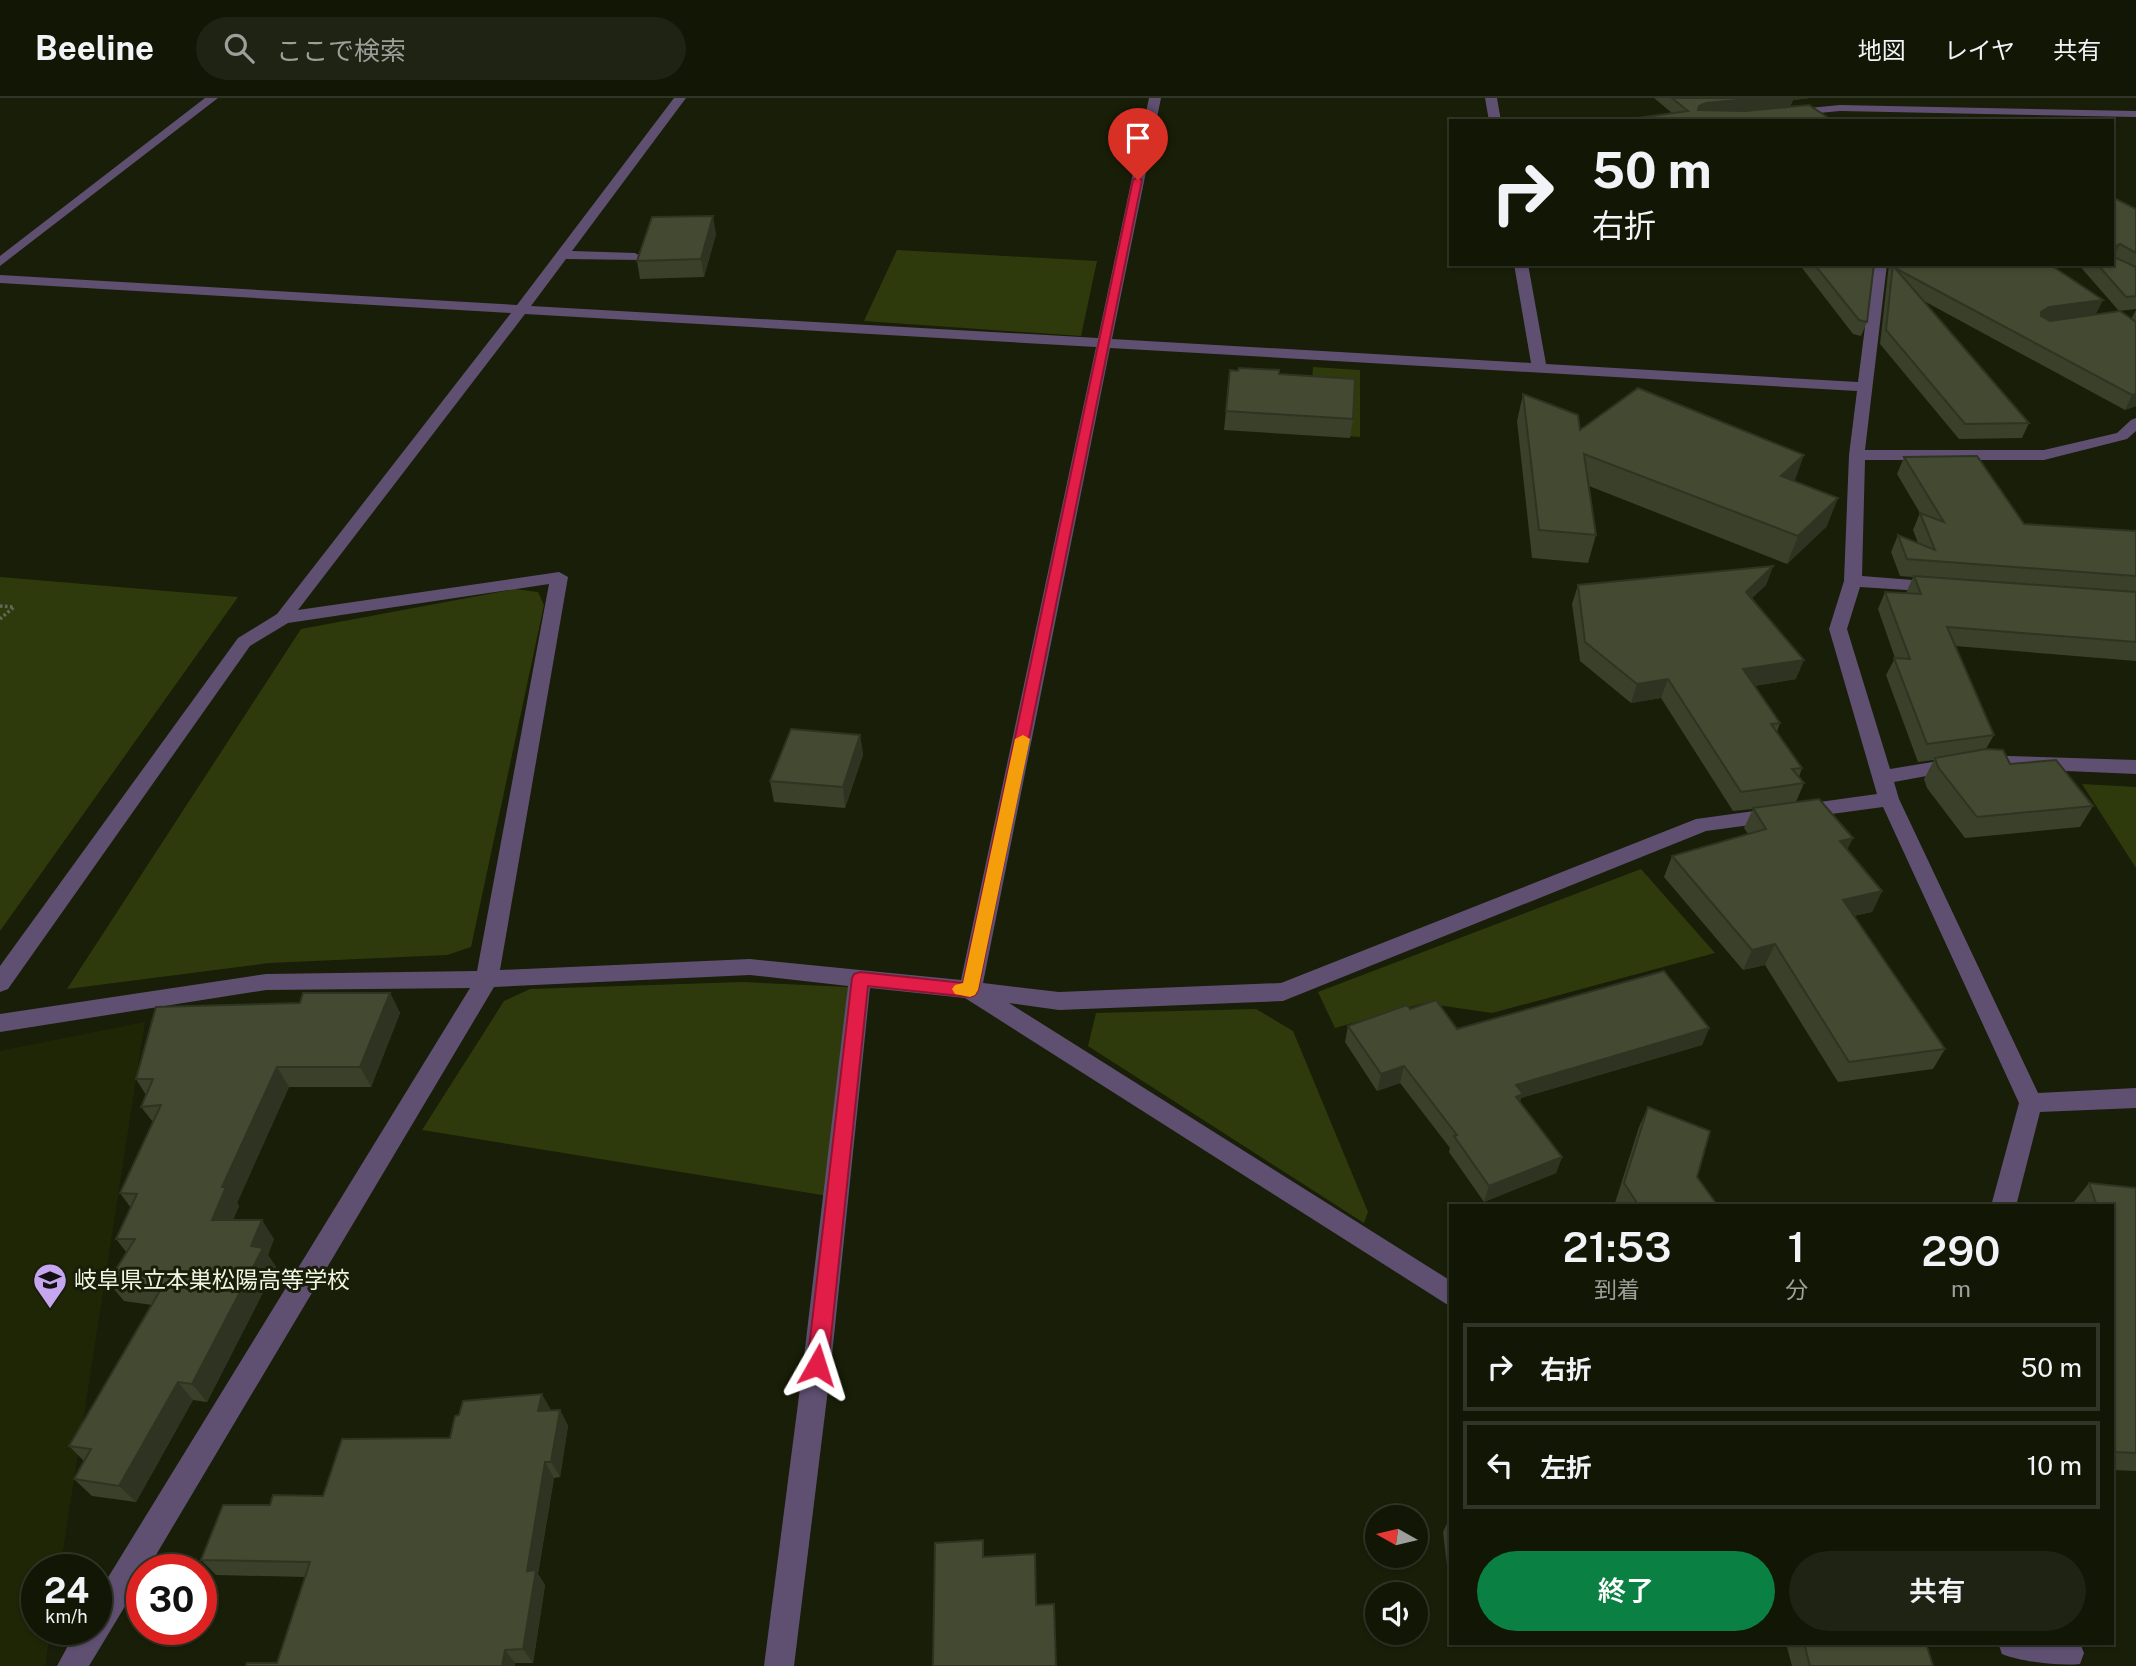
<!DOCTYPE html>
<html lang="ja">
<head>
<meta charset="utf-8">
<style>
	:root { --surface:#121605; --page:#1f2313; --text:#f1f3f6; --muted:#9c9f9a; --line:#313527; --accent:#0b8043 }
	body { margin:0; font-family:"Public Sans","Noto Sans JP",sans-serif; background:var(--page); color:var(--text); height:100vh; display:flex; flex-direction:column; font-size:26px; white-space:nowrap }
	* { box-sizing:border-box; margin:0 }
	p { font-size:23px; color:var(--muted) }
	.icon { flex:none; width:38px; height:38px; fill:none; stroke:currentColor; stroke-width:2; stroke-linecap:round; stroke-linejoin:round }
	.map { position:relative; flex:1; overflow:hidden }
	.sheet { position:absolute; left:1449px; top:1106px; width:665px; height:441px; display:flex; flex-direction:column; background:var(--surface); border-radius:0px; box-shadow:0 2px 5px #0004,0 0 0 2px var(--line) }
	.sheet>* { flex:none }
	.hud { position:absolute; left:1449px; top:21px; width:665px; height:147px; border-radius:0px; box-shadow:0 2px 5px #0004,0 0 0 2px var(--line); background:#121605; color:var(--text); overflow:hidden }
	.needle { width:46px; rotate:278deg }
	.controls { position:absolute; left:1365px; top:1407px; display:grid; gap:14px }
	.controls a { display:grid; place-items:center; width:63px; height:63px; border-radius:50%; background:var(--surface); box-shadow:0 2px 5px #0004,0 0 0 2px var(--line); font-size:35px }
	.speed { position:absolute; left:21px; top:1456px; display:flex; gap:14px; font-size:35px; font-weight:700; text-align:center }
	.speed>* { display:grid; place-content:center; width:91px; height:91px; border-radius:50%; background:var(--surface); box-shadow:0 2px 5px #0004,0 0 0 2px var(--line); line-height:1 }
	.speed small { font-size:18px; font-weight:400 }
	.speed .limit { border:10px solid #d22; background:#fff; color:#111 }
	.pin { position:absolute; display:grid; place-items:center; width:60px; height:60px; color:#fff; margin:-72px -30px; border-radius:50% 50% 50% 0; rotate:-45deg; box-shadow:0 0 7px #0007 }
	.pin .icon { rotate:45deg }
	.me { position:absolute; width:77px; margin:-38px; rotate:6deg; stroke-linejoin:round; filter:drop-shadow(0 0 5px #0008) }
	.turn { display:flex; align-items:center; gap:24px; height:147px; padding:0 28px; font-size:32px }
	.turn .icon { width:91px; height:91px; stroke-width:2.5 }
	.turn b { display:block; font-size:49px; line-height:60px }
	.eta { display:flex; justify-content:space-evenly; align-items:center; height:119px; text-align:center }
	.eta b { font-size:42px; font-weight:600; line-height:49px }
	.primary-button { display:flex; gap:14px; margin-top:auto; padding:14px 28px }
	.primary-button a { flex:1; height:80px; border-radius:42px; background:var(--accent); color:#fff; font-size:28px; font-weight:600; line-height:80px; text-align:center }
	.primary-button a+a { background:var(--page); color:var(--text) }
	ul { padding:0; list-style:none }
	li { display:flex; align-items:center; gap:21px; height:88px; margin:0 14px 10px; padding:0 14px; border:4px solid var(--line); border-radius:0px }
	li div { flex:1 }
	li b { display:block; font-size:26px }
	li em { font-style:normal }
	header { display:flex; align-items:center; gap:42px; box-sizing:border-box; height:98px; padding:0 35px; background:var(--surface); border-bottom:2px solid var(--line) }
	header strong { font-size:33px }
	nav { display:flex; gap:38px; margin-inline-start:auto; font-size:24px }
	.search { width:490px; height:63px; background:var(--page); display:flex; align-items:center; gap:18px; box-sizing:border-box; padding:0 24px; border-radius:38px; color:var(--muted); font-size:26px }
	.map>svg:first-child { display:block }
	.built { fill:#1e2606 }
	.green { fill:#2f3a0c }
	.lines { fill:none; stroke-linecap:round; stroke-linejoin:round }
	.path { stroke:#636955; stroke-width:3.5; stroke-dasharray:2.5 2.5; stroke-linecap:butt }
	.minor { fill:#5f5072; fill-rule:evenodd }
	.wall { fill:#3a402a }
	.shaded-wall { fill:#2f3422 }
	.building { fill:#434a31; stroke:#2f3422; stroke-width:2 }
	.route { fill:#e11d48; stroke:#92132f; stroke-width:2 }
	.slow { fill:#f59e0b }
	.labels { text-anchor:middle; stroke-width:6; stroke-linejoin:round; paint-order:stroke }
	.near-poi-label { font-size:23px; fill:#f0f5e6; stroke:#181e07; text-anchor:start }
</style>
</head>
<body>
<header>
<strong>Beeline</strong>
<div class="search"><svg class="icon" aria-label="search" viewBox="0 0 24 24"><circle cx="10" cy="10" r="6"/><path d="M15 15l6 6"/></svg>ここで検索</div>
<nav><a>地図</a><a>レイヤ</a><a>共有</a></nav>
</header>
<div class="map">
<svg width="2136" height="1568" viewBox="0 0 2136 1568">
	<rect width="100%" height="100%" fill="#181e07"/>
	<polygon class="built" points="145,924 60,1472 37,1472 37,1531 51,1531 45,1568 0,1568 0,953"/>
	<g class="green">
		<polygon points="897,152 1097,163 1081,238 864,223"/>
		<polygon points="1313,269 1360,272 1360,339 1309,336"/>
		<polygon points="0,479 238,499 0,833"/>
		<polygon points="515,491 538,494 544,507 471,849 447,857 269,865 67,891 301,531"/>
		<polygon points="2082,686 2136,689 2136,770"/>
		<polygon points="1641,771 1715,855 1492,915 1424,905 1335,930 1318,894"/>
		<polygon points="743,884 848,889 834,1099 422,1032 504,903 530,891"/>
		<polygon points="1256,911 1293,933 1368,1114 1364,1125 1088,948 1096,915"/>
	</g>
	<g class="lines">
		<polyline class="path" points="0,508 14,509 0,521"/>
		<g class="minor">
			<polygon points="205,0 218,0 0,168 0,158"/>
			<path d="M674 0H686L572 153 635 155 642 159 640 162 566 161 531 208 1098 240 1149 0H1161L1112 241 1531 265 1514 166H1528L1546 266 1858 284 1873 166H1887L1865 352H2044L2117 335 2131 322 2136 320V333L2127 341 2044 362H1865L1862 478 1938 484 1947 489 1938 494 1860 489 1847 531 1890 671 1975 657 2136 662V676L1975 669 1894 684 1899 701 2038 995 2136 990V1010L2040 1014 2016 1108H1991L2019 1005 1883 709 1706 733 1283 903 1059 912 1009 905 1451 1183V1209L965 900 870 890 831 1267 794 1568H764L803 1267 848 888 750 877 494 889 147 1472H142V1480L89 1568H57L77 1531H96V1499L470 890 266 892 0 934V916L266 876 477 873 549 486 288 525 250 548 8 891 0 894V868L238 540 277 516 511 215 0 185V177L517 207ZM525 216 1096 249 961 882 750 861 500 872 568 479 559 474 298 512ZM1110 250 1857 293 1849 357 1844 483 1829 531 1877 696 1696 721 1281 885 1059 894 983 885Z"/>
			<polygon points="1485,0 1497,0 1501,23 1489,23"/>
			<polygon points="1840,7 2136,13 2136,19 1840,13 1788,18 1782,15 1788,12"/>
			<path d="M1998 1545H2080L2084 1555 2080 1566C2059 1568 2022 1564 2002 1556Z"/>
		</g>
	</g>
	<g class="wall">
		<polygon points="1654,0 1810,0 1793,2 1790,9 1672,15"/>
		<polygon points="2112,99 2136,111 2136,211 2119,213 2078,166 2112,166"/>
		<polygon points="716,136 704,179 640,181 637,163"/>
		<polygon points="1799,166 1874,166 1867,224 1861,238 1853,236"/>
		<polygon points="1889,166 2049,166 2096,216 2131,221 2136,212 2136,308 2125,312 1922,202 2029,325 2022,340 1959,341 1880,246"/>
		<polygon points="1230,272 1279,276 1353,321 1350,340 1224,332"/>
		<polygon points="1523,296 1580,332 1794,383 1827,428 1787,466 1589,388 1596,437 1588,465 1532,460 1517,323"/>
		<polygon points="1904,359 2024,426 2136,433 2136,563 1955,548 1994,637 1986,651 2010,666 2093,708 2080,729 1965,740 1927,690 1924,681 1934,662 1918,664 1886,577 1895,560 1878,511 1885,494 1906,495 1913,479 1900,478 1891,454 1898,437 1918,445 1913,432 1920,415 1897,376"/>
		<polygon points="1773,468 1766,487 1752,500 1796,581 1754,588 1780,625 1777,634 1802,670 1799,679 1804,685 1796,704 1853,740 1847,751 1882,793 1872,814 1854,818 1945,951 1933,971 1838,984 1765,867 1743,872 1664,779 1672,758 1748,736 1744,730 1753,711 1733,713 1661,600 1631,605 1580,563 1572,506 1578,487"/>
		<polygon points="860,637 863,657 845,710 774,704 770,683"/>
		<polygon points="390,895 400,915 371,989 289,989 237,1105 239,1108 233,1122 274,1141 268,1157 276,1169 207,1304 193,1302 136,1404 92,1398 74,1381 84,1363 69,1348 152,1207 124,1203 108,1184 127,1155 116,1141 131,1110 120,1095 153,1024 141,1009 146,997 136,981 300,905"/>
		<polygon points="1410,911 1457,931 1709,930 1702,947 1521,1000 1520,1004 1562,1059 1556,1075 1484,1104 1449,1054 1450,1050 1400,985 1377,993 1345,944 1348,928"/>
		<polygon points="1648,1009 1697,1079 1718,1108 1617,1108 1615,1105 1639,1029"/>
		<polygon points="2089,1085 2136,1090 2136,1373 2112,1372 2112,1108 2074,1108 2073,1105"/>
		<polygon points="560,1312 568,1328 560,1379 554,1380 538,1476 545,1487 533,1565 515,1565 515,1568 246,1568 277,1565 305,1479 216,1477 201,1462 270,1407 323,1398 450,1340 459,1317"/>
		<polygon points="1449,1421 1451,1421 1451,1501 1443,1434"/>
		<polygon points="1786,1545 1926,1545 1933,1568 1792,1568"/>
	</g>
	<g class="shaded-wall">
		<polygon points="1759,0 1810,0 1793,2 1790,9 1696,21 1699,8 1706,5"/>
		<polygon points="713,118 716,136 704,179 701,161"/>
		<polygon points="2120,146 2113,160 2112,160 2112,150"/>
		<polygon points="2103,202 2096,216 2035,228 2041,214 2049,209"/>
		<polygon points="2136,296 2136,308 2125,312 2132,297"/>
		<polygon points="1804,357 1794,385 1781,378"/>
		<polygon points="1838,400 1827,428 1787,466 1798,438"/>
		<polygon points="1773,468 1766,487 1739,512 1746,494"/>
		<polygon points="1804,562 1796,581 1736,591 1743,571"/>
		<polygon points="1668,581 1661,600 1631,605 1637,586"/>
		<polygon points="860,637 863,657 845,710 843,689"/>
		<polygon points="1853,740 1843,760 1840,743"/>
		<polygon points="1882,793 1872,814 1833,822 1843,802"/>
		<polygon points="1775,846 1765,867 1743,872 1752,852"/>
		<polygon points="390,895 400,915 371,989 360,969"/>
		<polygon points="1709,930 1702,947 1521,1000 1517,1013 1516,987"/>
		<polygon points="1404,968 1400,985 1377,993 1381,976"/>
		<polygon points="277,969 289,989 237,1105 239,1108 225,1141 212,1122 222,1089"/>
		<polygon points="1562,1059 1556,1075 1484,1104 1489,1088"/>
		<polygon points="262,1122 274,1141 268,1157 276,1169 207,1304 192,1286"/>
		<polygon points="178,1284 193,1302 136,1404 119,1388"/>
		<polygon points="542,1296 551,1312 538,1313"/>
		<polygon points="560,1312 568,1328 560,1379 551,1364"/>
		<polygon points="545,1364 554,1380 538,1476 545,1487 533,1565 523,1551 527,1473"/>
		<polygon points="505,1552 515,1565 515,1568 502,1568"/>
	</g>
	<g class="building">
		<polygon points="1672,0 1759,0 1706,5 1699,8 1698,12 1745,13 1809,7 1833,23 1616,23 1688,13"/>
		<polygon points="2112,99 2136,111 2136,155 2120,146 2112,150"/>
		<polygon points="713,118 701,161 637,163 652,119"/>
		<polygon points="2112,158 2136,169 2136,198 2126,199 2097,166 2112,166"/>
		<polygon points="1814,166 1874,166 1867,224 1859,222"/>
		<polygon points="1893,166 2049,166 2103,202 2049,209 2041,214 2041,218 2050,223 2120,213 2136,224 2136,296 2132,297 1895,170 2029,325 1965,326 1886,232"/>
		<polygon points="1239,270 1279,272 1279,276 1355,281 1353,321 1226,313 1230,272 1238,273"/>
		<polygon points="1638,290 1804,357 1781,378 1838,400 1798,438 1584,356 1596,437 1539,432 1523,296 1578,317 1580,332"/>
		<polygon points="1977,358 2024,426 2136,433 2136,478 1907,461 1898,437 1935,452 1920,415 1944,424 1904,359"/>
		<polygon points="1773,468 1746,494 1804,562 1743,571 1780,625 1771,626 1802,670 1792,671 1804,685 1741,694 1668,581 1637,586 1585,544 1578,487"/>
		<polygon points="1914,478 2136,494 2136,544 1947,529 1994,637 1927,646 1894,560 1910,561 1885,494 1921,496"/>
		<polygon points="791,631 860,637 843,689 770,683"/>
		<polygon points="1986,651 2003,652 2010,666 2056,662 2093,708 1977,719 1938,669 1935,660"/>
		<polygon points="1819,701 1853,740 1840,743 1882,793 1843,802 1945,951 1849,964 1775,846 1752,852 1672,758 1766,731 1753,710"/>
		<polygon points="1664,873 1709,930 1516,987 1523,996 1516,999 1562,1059 1489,1088 1454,1038 1457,1037 1404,968 1381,976 1348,928 1407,907 1410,911 1436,902 1457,931"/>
		<polygon points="303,895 390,895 360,969 277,969 222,1089 226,1089 212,1122 262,1122 251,1148 263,1150 192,1286 178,1284 119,1388 74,1381 91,1351 69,1348 161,1191 108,1184 135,1141 116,1141 137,1096 120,1095 161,1007 141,1009 153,981 136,981 156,909 300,905"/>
		<polygon points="1648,1009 1710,1033 1697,1079 1718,1108 1639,1108 1624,1085"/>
		<polygon points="2089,1085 2136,1090 2136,1355 2116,1354 2112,1345 2112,1108 2097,1108"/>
		<polygon points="542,1296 538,1313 560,1312 551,1364 545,1364 527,1473 536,1472 523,1551 505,1552 502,1568 246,1568 247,1565 277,1565 310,1464 201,1462 223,1407 270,1407 273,1397 323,1398 342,1341 450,1340 455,1318 459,1317 463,1303"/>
		<polygon points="983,1442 983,1459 1035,1456 1036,1507 1054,1506 1056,1568 933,1568 935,1445"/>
		<polygon points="1804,1545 1926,1545 1933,1568 1810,1568"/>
	</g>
	<polygon class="route" points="1138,79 1142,82 978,892 975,897 970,899 868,888 828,1267 825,1274 817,1276 810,1274 807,1267 852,880 854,876 860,874 963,885 1133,82"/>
	<polygon class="slow" points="1023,637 1030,641 978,892 975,897 970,899 955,896 952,891 955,887 963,885 1015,641"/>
	<defs>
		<g id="school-pin" transform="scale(1.75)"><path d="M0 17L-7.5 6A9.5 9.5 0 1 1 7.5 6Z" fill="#c7a6f0" stroke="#181e07"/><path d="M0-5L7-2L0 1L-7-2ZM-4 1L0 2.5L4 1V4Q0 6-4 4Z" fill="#111"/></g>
	</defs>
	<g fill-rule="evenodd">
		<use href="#school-pin" x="50" y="1182"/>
	</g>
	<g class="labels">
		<g class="near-poi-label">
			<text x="74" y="1190">岐阜県立本巣松陽高等学校</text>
		</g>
	</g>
</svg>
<div class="controls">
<a><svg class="needle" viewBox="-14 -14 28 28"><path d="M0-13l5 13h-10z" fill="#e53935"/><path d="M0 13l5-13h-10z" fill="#9c9f9a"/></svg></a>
<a><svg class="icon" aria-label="sound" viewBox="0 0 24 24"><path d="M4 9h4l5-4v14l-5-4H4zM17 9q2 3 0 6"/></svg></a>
</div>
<div class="speed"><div>24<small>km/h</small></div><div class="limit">30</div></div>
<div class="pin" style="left:1138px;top:82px;background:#d93025"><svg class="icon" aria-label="arrive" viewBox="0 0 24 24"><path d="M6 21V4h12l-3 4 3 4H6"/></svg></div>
<svg class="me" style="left:817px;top:1267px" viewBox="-20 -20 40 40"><path d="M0-17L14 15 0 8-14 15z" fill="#e11d48" stroke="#fff" stroke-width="4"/></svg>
<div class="hud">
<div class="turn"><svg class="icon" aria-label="right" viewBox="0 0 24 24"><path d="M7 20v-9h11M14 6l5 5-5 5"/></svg><div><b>50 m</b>右折</div></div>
</div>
<section class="sheet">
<div class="eta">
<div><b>21:53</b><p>到着</p></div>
<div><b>1</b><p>分</p></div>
<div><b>290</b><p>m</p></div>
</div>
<ul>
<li><svg class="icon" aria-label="right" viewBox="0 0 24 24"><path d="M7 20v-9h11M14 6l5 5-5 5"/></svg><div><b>右折</b></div><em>50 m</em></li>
<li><svg class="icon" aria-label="left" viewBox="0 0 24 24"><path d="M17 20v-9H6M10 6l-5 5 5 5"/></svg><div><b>左折</b></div><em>10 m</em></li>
</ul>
<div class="primary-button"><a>終了</a><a>共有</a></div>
</section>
</div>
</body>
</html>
